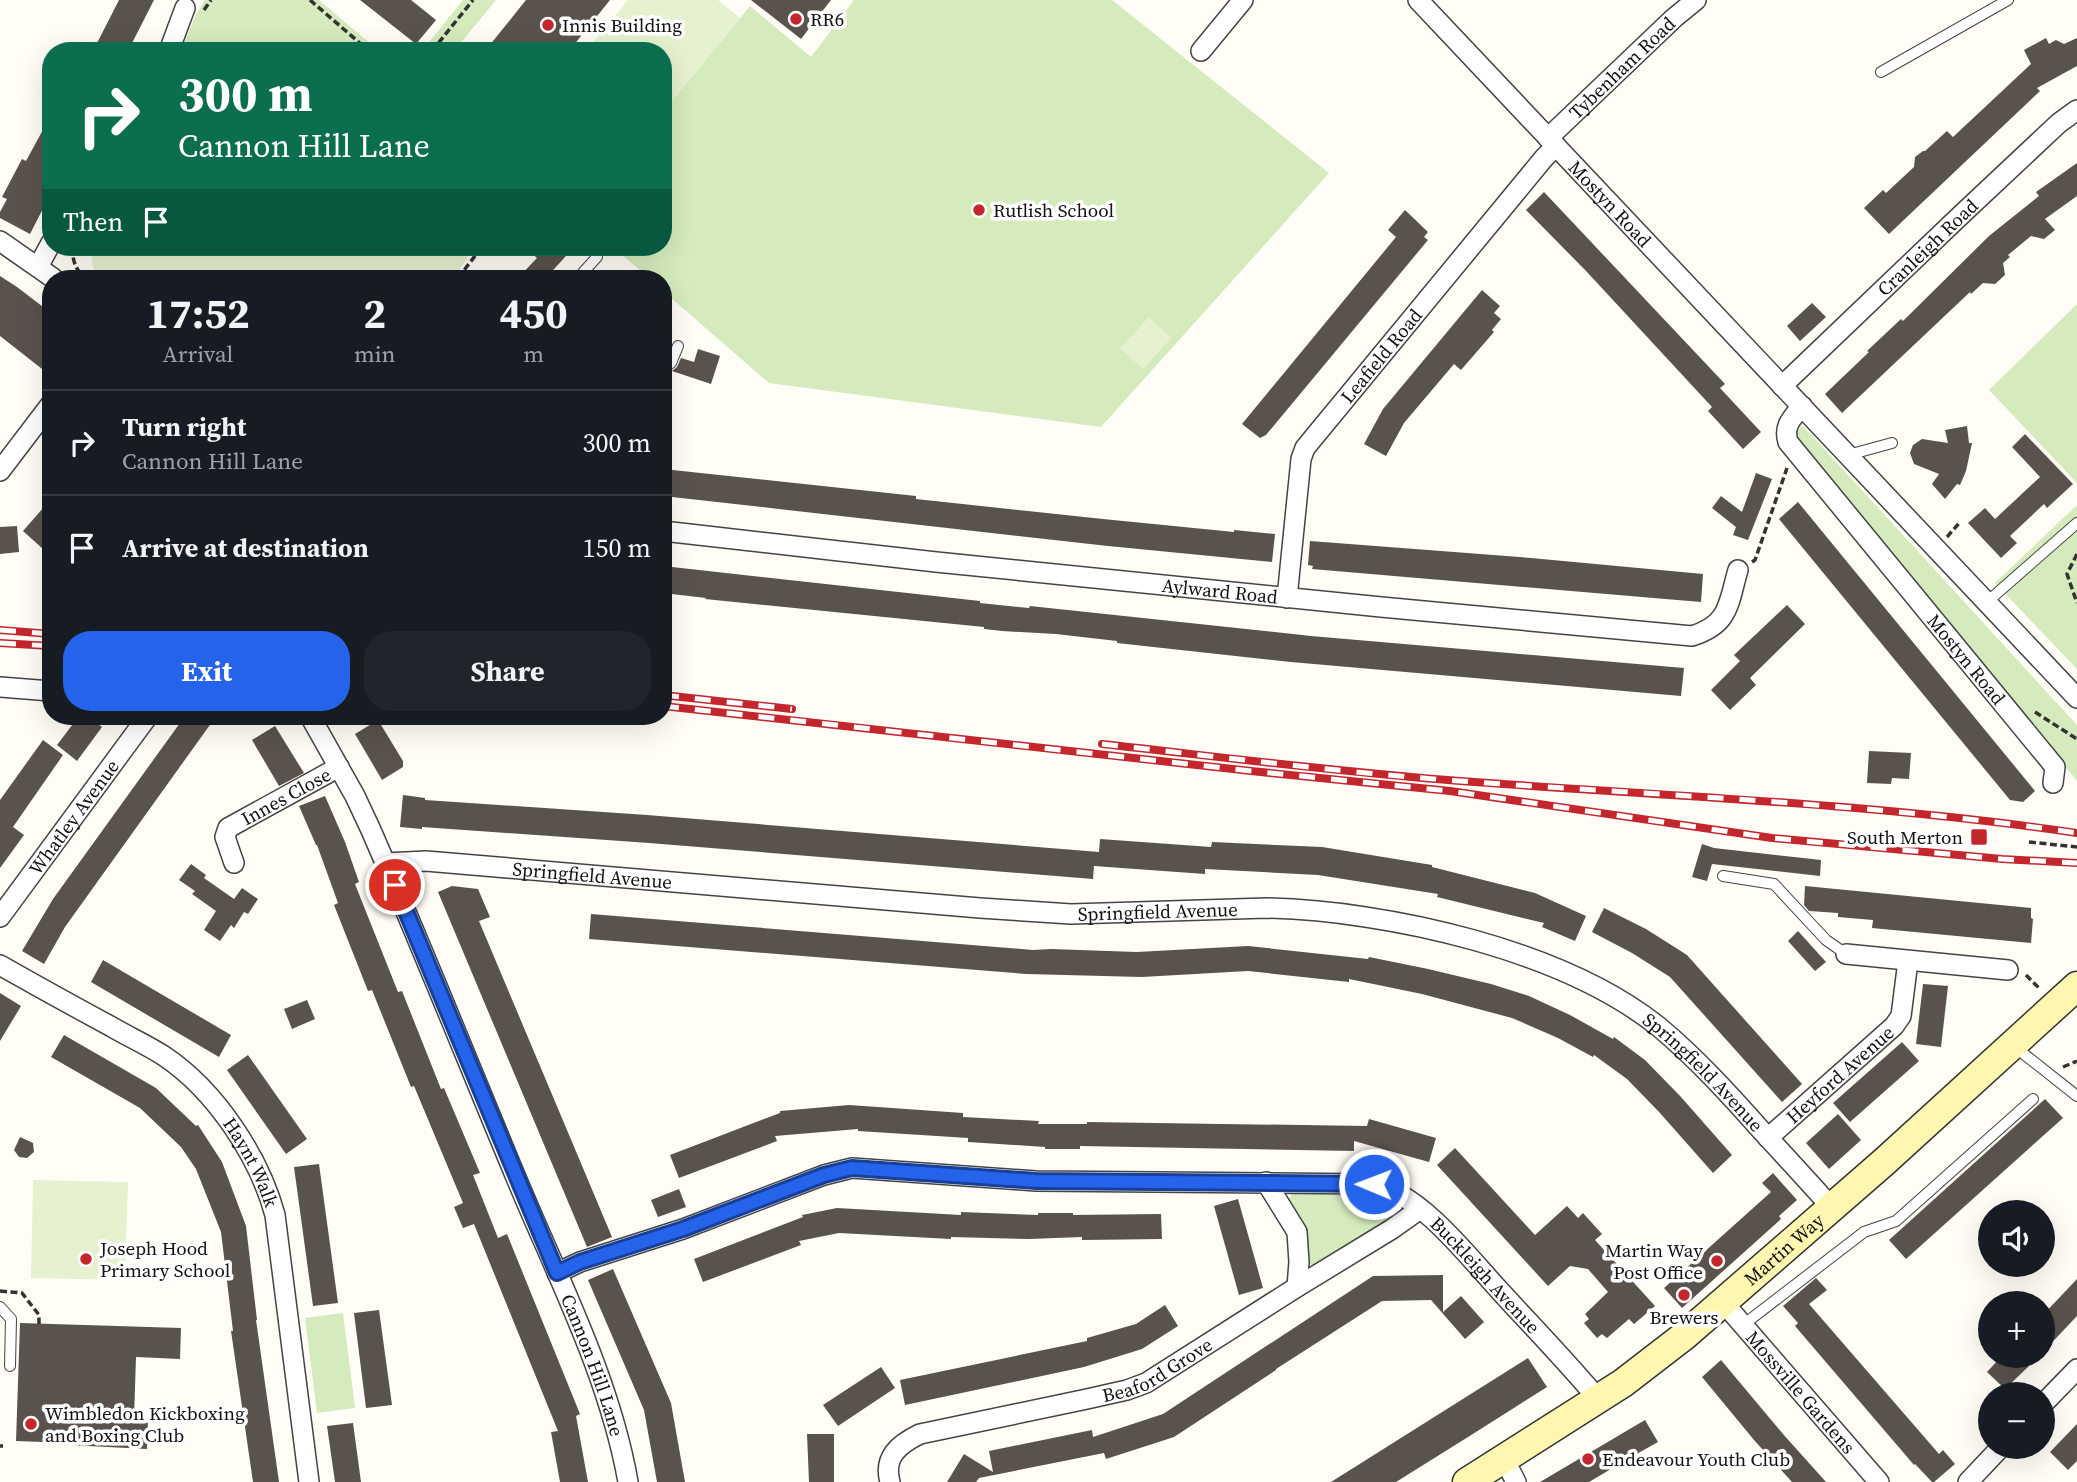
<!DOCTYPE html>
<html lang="en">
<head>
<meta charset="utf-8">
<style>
	:root { --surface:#171b24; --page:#20242c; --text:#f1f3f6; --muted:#9ea1a6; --line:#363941; --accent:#2563eb }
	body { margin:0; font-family:"Source Serif 4",serif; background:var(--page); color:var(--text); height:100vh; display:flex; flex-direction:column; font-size:26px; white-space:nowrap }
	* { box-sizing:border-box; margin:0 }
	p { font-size:23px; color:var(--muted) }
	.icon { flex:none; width:38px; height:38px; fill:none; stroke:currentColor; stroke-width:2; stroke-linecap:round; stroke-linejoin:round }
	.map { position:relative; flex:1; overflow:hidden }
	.sheet { position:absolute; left:42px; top:270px; width:630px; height:455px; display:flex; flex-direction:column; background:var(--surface); border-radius:28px; box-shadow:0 7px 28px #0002 }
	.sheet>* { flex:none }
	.guide { position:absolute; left:42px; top:42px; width:630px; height:214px; border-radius:28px; box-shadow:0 7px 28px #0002; background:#0b6e4f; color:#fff; overflow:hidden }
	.fabs { position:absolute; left:1978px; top:1200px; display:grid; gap:14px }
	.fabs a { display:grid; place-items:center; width:77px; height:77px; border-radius:50%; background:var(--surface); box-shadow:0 7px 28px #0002; font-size:35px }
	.pin { position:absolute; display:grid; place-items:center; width:60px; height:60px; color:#fff; margin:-30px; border:4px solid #fff; border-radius:50%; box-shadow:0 2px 7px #0007 }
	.me { position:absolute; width:77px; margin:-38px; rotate:271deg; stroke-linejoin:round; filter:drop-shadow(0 0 5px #0008) }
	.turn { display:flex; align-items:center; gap:24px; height:147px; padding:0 21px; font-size:32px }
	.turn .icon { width:91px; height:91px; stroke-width:2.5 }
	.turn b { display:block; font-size:49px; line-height:60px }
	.then { display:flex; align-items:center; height:66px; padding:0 21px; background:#0003; gap:14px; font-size:26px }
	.eta { display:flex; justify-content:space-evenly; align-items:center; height:119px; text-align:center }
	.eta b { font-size:42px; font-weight:700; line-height:49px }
	.cta { display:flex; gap:14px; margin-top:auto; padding:14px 21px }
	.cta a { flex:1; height:80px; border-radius:28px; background:var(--accent); color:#fff; font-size:28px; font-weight:700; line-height:80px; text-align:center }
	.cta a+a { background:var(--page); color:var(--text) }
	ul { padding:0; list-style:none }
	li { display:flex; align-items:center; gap:21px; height:105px; padding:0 21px; border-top:2px solid var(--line) }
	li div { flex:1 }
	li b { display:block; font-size:26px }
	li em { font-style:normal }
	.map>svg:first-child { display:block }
	.green { fill:#d5ebbd }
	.pitch { fill:#e6f2cf }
	.building { fill:#5a524d }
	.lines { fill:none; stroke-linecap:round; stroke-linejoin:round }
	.service-casing { stroke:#444; stroke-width:12 }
	.minor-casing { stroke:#444; stroke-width:22 }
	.secondary-casing { stroke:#333; stroke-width:31 }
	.path { stroke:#333; stroke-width:3.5; stroke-dasharray:7 3.5; stroke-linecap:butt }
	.service { stroke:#fff; stroke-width:10 }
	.minor { stroke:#fff; stroke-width:19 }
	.secondary { stroke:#fff6b0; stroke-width:28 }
	.rail-casing { stroke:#c4262e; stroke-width:8 }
	.rail { stroke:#fff; stroke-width:5; stroke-dasharray:16; stroke-linecap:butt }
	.route-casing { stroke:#184099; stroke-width:18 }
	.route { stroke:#2563eb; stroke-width:12 }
	.poi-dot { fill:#c4262e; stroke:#fff; stroke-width:2.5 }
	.labels { text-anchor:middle; stroke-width:7; stroke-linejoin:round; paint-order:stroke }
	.poi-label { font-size:19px; fill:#111; stroke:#fff; text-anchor:start }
	.street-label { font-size:19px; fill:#111; stroke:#fff }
</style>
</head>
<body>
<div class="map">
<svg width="2077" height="1482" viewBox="0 0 2077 1482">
	<rect width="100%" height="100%" fill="#fffdf5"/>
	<g class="green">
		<polygon points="205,0 319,0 379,51 181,51 196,14"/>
		<polygon points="463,0 496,0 454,51 422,51"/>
		<polygon points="854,0 1112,0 1329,173 1101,427 769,383 663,291 663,278 649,278 613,247 663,247 663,112 750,6 811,57"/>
		<polygon points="2077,304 2077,483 1989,390"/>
		<path d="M1801 427H1804L2077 725V781L1799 443C1796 436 1796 432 1801 427Z"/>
		<polygon points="2077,505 2077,669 1995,583"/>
		<path d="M1298 1189C1319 1190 1412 1180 1389 1222L1318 1265H1311L1307 1262 1288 1200 1292 1194Z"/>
		<polygon points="343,1313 355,1408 317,1413 305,1318"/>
	</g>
	<g class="pitch">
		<polygon points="628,0 718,0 740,18 663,112 663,51 586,51"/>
		<path d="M93 247H471L466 260 453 278H97C92 268 91 258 93 247Z"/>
		<polygon points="1149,317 1171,338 1143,369 1120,348"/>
		<polygon points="33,1180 128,1182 125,1280 31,1278"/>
	</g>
	<g class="building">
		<polygon points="119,0 154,0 128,51 93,51"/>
		<polygon points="360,0 411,0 436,20 416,44"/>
		<polygon points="526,0 610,0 569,51 485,51"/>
		<polygon points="751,0 831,0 801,39"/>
		<polygon points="2046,38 2049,44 2056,40 2064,44 2077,38 2077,66 2037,88 2040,91 1889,234 1864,208 1883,190 1886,193 1914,167 1915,157 1923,151 1925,151 1947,131 1953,137 2031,64 2024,50"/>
		<polygon points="51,115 51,193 30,234 0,218 0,212 7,199 2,197 22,159 26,161"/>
		<polygon points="2077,163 2077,196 2045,219 2055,230 2044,239 2031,236 2008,255 2010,257 2003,263 2005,275 1995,284 1983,283 1971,294 1970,292 1842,413 1825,394 1869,352 1867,351 1901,319 1903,321 1989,236 2039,196 2036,192"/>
		<polygon points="1544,192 1725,384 1720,388 1761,432 1743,449 1708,411 1712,407 1587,272 1526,210"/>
		<polygon points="1405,210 1428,232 1424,237 1428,240 1266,435 1260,438 1242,424 1396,237 1388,230"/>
		<polygon points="525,247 574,247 546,278 518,278 537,258"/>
		<polygon points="0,276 17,287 51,313 51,376 0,336"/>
		<polygon points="1482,290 1500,306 1494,313 1501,319 1492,330 1494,332 1461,370 1454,364 1404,423 1386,456 1364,444 1383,409"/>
		<polygon points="1812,303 1826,317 1800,341 1787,326"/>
		<polygon points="698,349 720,356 711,384 672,371 677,367 681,358 694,362"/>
		<polygon points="1967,426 1969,443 1972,443 1966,471 1960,485 1957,484 1945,499 1932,484 1939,474 1914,464 1910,453 1913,445 1922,439 1948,443 1945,430"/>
		<polygon points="2025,434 2073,484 2047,508 2044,504 2010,536 2017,543 2001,558 1968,523 1985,508 1995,519 2040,477 2012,447"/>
		<polygon points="663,469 916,496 916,499 1103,519 1234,532 1234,530 1275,534 1272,562 1108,546 663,496"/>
		<polygon points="1756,473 1772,479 1748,540 1733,535 1736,527 1712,508 1721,496 1742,512"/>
		<polygon points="51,499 51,540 43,549 23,531"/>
		<polygon points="1798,502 2035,791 2023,802 2010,800 1779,519"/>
		<polygon points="17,526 19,552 0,554 0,527"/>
		<polygon points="1310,541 1531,558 1703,574 1701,602 1312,569 1313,566 1308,565"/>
		<polygon points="663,566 980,601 980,603 1029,608 1030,606 1311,636 1684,668 1681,696 1291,662 1117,643 1117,641 1056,634 1002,631 984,629 984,627 705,599 706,598 663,593"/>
		<polygon points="1787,605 1805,624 1750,678 1756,685 1730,710 1711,690 1740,661 1734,655"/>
		<polygon points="79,716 87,716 102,727 77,761 57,745"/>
		<polygon points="185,716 203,716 212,722 65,927 44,964 22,951 53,899"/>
		<polygon points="378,720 403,761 403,767 382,780 355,734"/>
		<polygon points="275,726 304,773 279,786 252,740"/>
		<polygon points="43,740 63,755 13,827 24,835 0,868 0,800"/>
		<polygon points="1869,751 1911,753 1909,779 1892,778 1891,784 1867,783"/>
		<polygon points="403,795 425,798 425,800 647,815 1099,852 1100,839 1211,847 1212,842 1322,847 1432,865 1432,867 1535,893 1586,916 1575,941 1542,927 1544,923 1437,897 1438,894 1318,875 1205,869 1205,874 1094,866 1093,879 649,843 422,827 422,829 400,827"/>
		<polygon points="325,796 345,842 359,882 355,884 398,992 402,991 441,1089 444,1088 480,1173 473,1175 498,1238 507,1234 580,1414 576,1416 588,1482 560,1482 551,1432 558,1431 547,1404 474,1224 463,1228 454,1207 463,1203 414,1086 411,1087 372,990 368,991 334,905 338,903 317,845 316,845 299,806"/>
		<polygon points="1702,844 1714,848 1821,860 1820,876 1712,864 1707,881 1692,877"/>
		<polygon points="191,864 206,875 204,878 234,899 242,888 258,899 248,914 244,912 234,928 231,925 220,941 204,930 216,911 192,894 195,891 179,880"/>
		<polygon points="452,886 478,889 490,917 479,921 612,1237 587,1247 438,892"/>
		<polygon points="1805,886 2031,908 2031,918 2033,919 2031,943 1872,928 1873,920 1838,917 1838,913 1809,911 1804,905"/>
		<polygon points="1604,908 1646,929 1687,955 1802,1084 1782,1102 1670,977 1632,953 1592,932"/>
		<polygon points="591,914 1033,950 1051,949 1137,952 1248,946 1368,959 1369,957 1428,969 1491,984 1529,996 1570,1015 1613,1039 1614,1037 1645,1060 1681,1097 1732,1155 1713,1173 1660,1113 1627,1079 1594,1055 1593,1057 1558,1038 1512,1018 1422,994 1349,979 1349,982 1248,971 1142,977 1026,974 589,939"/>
		<polygon points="1798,931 1826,962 1815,971 1788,941"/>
		<polygon points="103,960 231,1035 219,1057 91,982"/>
		<polygon points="1923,984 1948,986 1941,1047 1916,1044"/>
		<polygon points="0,993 21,1006 0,1041"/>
		<polygon points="307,1000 315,1019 292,1029 284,1009"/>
		<polygon points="64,1035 156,1088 196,1126 198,1125 222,1162 246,1226 257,1320 256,1320 279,1482 253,1482 231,1331 233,1331 221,1232 196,1169 181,1147 140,1108 51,1057"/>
		<polygon points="1902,1042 1919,1061 1850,1122 1833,1103"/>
		<polygon points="248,1055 307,1139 286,1154 227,1070"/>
		<polygon points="2045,1099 2063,1118 1906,1259 1889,1240"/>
		<polygon points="849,1105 963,1113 963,1117 1039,1121 1038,1124 1087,1124 1087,1122 1367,1126 1369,1119 1436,1138 1429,1162 1354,1141 1354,1151 1080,1146 1080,1149 1045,1149 1045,1147 968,1142 968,1138 858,1131 858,1129 775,1136 777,1141 679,1178 670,1155 780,1113 780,1111"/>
		<polygon points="1838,1114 1861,1140 1829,1169 1806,1143"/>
		<polygon points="20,1137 33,1143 34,1152 27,1158 19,1157 14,1150"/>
		<polygon points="1455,1148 1535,1235 1567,1206 1578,1218 1583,1213 1602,1234 1595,1240 1655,1306 1634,1324 1629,1319 1607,1338 1602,1334 1597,1338 1584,1323 1589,1319 1585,1314 1608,1292 1588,1269 1570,1266 1548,1286 1437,1165"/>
		<polygon points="319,1164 338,1303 313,1306 294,1167"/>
		<polygon points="1773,1173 1797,1200 1779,1216 1781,1219 1682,1308 1664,1288 1771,1192 1762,1183"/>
		<polygon points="679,1189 686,1207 658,1217 651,1200"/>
		<polygon points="1238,1199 1263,1288 1239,1295 1214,1206"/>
		<polygon points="837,1208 961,1215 961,1212 1038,1215 1038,1213 1073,1213 1073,1215 1161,1214 1162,1239 1082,1240 1082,1237 1029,1239 951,1237 951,1239 839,1233 799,1241 801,1245 703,1282 694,1259 803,1217 802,1215"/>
		<polygon points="613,1269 671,1403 685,1482 657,1482 644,1410 588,1280"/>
		<polygon points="1443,1275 1443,1312 1461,1296 1484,1322 1465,1339 1431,1300 1382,1301 1276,1369 1276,1370 1174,1437 1106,1459 1104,1453 979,1478 976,1482 947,1482 964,1454 993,1472 989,1451 1092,1430 1093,1437 1163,1414 1373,1276"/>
		<polygon points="1816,1278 1827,1290 1809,1304 1939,1454 1943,1450 1955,1464 1934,1482 1932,1482 1915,1464 1914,1465 1795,1326 1798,1323 1783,1306"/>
		<polygon points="2077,1279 2077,1316 2042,1353 2042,1316"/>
		<polygon points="1165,1305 1178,1326 1142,1349 1084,1367 905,1405 900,1380 1087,1341 1087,1338 1136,1324"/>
		<polygon points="379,1310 392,1405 366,1408 354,1313"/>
		<polygon points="20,1323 181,1328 180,1359 136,1357 134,1418 148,1419 147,1449 69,1445 69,1443 16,1441"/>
		<polygon points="2002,1356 2020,1356 2029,1366 2005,1389 1987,1372"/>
		<polygon points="1528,1358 1547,1387 1476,1432 1396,1482 1331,1482"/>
		<polygon points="1721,1360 1783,1434 1826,1482 1792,1482 1754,1440 1702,1377"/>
		<polygon points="881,1367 895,1388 838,1426 823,1405"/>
		<polygon points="1645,1420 1658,1442 1633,1456 1589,1482 1540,1482"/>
		<polygon points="353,1423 361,1482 335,1482 327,1426"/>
		<polygon points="2077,1424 2077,1461 2068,1470 2050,1452"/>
		<polygon points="807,1434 834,1434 834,1482 809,1482"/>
	</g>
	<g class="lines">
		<g class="service-casing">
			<g id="service">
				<polyline points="1881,72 2008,0"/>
				<polyline points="578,278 597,257"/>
				<polyline points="663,368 671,363 678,346"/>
				<polyline points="1848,455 1892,443"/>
				<polyline points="1987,602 2077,523"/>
				<polyline points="1723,876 1774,884 1826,940 1846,954"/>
				<polyline points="2015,1047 2077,1096"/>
				<polyline points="0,1307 11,1319 10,1366"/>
				<polyline points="1743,1325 1864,1232 1896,1221 2033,1099"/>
			</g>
		</g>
		<g class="minor-casing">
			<g id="minor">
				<path id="s1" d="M1418 0 2077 698"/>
				<polyline points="169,51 185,8"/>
				<polyline points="1201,51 1243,0"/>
				<path id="s2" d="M1548 138 1674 18 1696 0"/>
				<polyline points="0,241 53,278"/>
				<polyline points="38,267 51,243"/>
				<path id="s3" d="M1782 386 1962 214 2059 123 2077 110"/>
				<path id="s4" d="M1802 406C1792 418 1783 426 1788 442L2055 767 2053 783"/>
				<polyline points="0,471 51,404"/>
				<path id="s5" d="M663 531 936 562 1381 607 1692 636C1730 624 1728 604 1738 570"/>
				<path id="s6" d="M1287 598 1301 459 1305 448 1544 158 1556 146"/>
				<polyline points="0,687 51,691"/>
				<path id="s7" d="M310 716 355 796 370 828C421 944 468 1063 517 1180 557 1276 610 1378 628 1482"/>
				<path id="s8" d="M234 863 225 837 228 828 339 767"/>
				<path id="s9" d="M385 863 426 861 980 908 1071 914 1267 908C1389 911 1563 950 1659 1027 1696 1058 1728 1093 1760 1129 1784 1155 1808 1181 1832 1208"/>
				<path id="s10" d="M0 917 148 716"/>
				<polyline points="1846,954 2008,970"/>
				<path id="s11" d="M0 965C37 986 75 1007 112 1027 129 1037 147 1045 164 1056 215 1090 259 1156 275 1215L309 1482"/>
				<path id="s12" d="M1768 1138 1894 1026 1901 1016 1908 961"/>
				<polyline points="1266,1182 1297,1232 1299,1262 1297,1287"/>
				<path id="s13" d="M557 1273 580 1262 683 1229 824 1175 852 1168 1036 1181 1375 1184C1422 1196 1467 1255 1500 1291 1533 1327 1567 1362 1598 1399"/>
				<path id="s14" d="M1723 1302 1879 1482"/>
				<polyline points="2042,1405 2077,1369"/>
				<polyline points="1504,1459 1516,1482"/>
				<path id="s15" d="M890 1482C883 1457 899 1444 920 1434L1087 1399 1127 1390 1146 1383 1297 1287 1392 1229 1420 1209"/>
				<polyline points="1968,1482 2001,1447"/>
			</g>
		</g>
		<g class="secondary-casing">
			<g id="secondary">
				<path id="s16" d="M1467 1482 1623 1383 1684 1336 1884 1162 2077 986"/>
			</g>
		</g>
		<g class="path">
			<polyline points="310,0 369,51"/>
			<polyline points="204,10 211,0"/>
			<polyline points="432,51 473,0"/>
			<path d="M73 247C72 260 75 269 85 278"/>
			<polyline points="458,278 482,247"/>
			<polyline points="1947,537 1960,522"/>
			<polyline points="2077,554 2067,574 2077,603"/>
			<polyline points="1752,562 1755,560 1787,468"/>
			<polyline points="2035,712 2077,739"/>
			<polyline points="2029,842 2077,847"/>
			<polyline points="2026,975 2040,989"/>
			<polyline points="2063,1067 2077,1061"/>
			<polyline points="0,1291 22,1293 39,1315 39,1324"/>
			<polyline points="0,1446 3,1446"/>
		</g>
		<use href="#service" class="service"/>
		<use href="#minor" class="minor"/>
		<use href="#secondary" class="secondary"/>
		<g class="rail-casing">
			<g id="rail">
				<polyline points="0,630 51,634"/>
				<polyline points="0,643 51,646"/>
				<polyline points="663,695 792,709"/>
				<polyline points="663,706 1251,771 1450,791 1772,838 2002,859 2077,863"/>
				<path d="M1102 744C1221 757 1340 772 1460 781 1665 796 1873 803 2077 833"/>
			</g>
		</g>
		<use href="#rail" class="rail"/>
	</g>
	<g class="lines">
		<g class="route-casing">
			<polyline id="route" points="395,885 557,1273 580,1262 683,1229 824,1175 852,1168 1036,1181 1374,1184"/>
		</g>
		<use href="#route" class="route"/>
	</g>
	<g class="poi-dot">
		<circle cx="796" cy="19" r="7"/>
		<circle cx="548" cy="25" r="7"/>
		<circle cx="979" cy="210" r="7"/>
		<rect x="1970" y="828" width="18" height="18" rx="3.5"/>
		<circle cx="86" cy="1259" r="7"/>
		<circle cx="1717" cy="1261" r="7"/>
		<circle cx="1684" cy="1295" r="7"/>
		<circle cx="31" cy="1424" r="7"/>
		<circle cx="1588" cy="1459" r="7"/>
	</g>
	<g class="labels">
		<g class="poi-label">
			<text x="810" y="26">RR6</text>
			<text x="562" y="32">Innis Building</text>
			<text x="993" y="217">Rutlish School</text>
			<text x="1963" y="844" text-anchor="end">South Merton</text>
			<text x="100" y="1255">Joseph Hood<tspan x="100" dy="22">Primary School</tspan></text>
			<text x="1703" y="1257" text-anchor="end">Martin Way<tspan x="1703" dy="22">Post Office</tspan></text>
			<text x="1684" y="1324" text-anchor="middle">Brewers</text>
			<text x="45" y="1420">Wimbledon Kickboxing<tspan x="45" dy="22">and Boxing Club</tspan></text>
			<text x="1602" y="1466">Endeavour Youth Club</text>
		</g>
		<g class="street-label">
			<text dy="7" stroke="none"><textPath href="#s2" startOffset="102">Tybenham Road</textPath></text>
			<text dy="7" stroke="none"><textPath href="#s1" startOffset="280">Mostyn Road</textPath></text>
			<text dy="7" stroke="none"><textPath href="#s3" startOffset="201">Cranleigh Road</textPath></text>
			<text dy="7" stroke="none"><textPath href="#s6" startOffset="271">Leafield Road</textPath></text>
			<text dy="7" stroke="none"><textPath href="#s5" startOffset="560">Aylward Road</textPath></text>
			<text dy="7" stroke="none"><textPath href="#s4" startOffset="322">Mostyn Road</textPath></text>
			<text dy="7" stroke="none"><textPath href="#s8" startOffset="103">Innes Close</textPath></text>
			<text dy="7" stroke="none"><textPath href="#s10" startOffset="124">Whatley Avenue</textPath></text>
			<text dy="7" stroke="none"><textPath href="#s9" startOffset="208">Springfield Avenue</textPath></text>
			<text dy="7" stroke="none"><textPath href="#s9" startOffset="775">Springfield Avenue</textPath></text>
			<text dy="7" stroke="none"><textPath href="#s12" startOffset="96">Heyford Avenue</textPath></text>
			<text dy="7" stroke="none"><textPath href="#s9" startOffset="1363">Springfield Avenue</textPath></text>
			<text dy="7" stroke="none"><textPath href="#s11" startOffset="327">Haynt Walk</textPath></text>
			<text dy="7" stroke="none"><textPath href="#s16" startOffset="394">Martin Way</textPath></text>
			<text dy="7" stroke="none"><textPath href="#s13" startOffset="982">Buckleigh Avenue</textPath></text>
			<text dy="7" stroke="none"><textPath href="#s7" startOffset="709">Cannon Hill Lane</textPath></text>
			<text dy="7" stroke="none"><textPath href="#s15" startOffset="310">Beaford Grove</textPath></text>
			<text dy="7" stroke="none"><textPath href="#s14" startOffset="119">Mossville Gardens</textPath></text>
		</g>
	</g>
</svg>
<div class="fabs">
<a><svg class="icon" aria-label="sound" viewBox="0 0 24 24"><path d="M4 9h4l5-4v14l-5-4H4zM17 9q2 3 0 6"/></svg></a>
<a>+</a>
<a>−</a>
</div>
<div class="pin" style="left:395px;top:885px;background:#d93025"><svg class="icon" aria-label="arrive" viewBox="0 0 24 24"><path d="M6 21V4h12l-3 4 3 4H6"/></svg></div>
<svg class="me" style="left:1374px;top:1184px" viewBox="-20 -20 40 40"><circle r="17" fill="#2563eb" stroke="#fff" stroke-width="3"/><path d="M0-11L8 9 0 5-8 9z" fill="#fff"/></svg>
<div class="guide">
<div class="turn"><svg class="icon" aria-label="right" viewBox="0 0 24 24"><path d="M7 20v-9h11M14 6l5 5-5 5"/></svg><div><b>300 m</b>Cannon Hill Lane</div></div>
<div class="then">Then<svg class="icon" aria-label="arrive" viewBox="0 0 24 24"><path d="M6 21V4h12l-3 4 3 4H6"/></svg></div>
</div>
<section class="sheet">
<div class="eta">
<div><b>17:52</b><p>Arrival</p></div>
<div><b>2</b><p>min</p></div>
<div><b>450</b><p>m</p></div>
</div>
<ul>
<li><svg class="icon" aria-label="right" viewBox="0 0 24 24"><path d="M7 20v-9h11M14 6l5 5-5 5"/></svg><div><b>Turn right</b><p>Cannon Hill Lane</p></div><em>300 m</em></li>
<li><svg class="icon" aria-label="arrive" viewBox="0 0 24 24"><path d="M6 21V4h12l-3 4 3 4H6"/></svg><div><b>Arrive at destination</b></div><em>150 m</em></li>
</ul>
<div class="cta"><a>Exit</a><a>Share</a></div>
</section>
</div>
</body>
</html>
